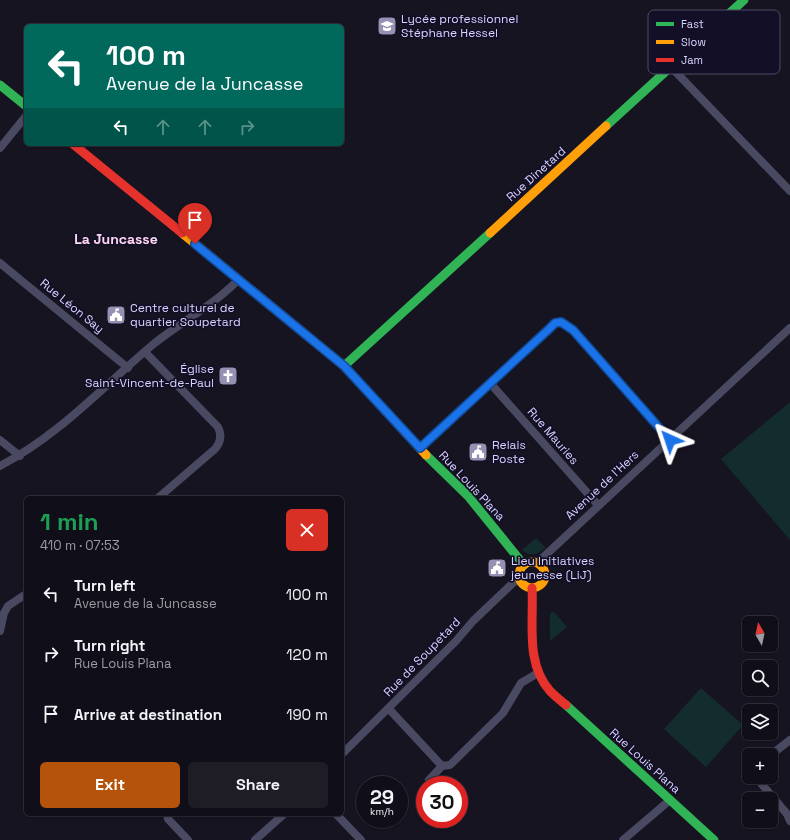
<!DOCTYPE html>
<html lang="en">
<head>
<meta charset="utf-8">
<style>
	:root { --surface:#100f19; --page:#1e1d26; --text:#f1f3f6; --muted:#9c9ca2; --line:#302f38; --accent:#b45309 }
	body { margin:0; font-family:"Space Grotesk",sans-serif; background:var(--page); color:var(--text); height:100vh; display:flex; flex-direction:column; font-size:15px; white-space:nowrap }
	* { box-sizing:border-box; margin:0 }
	p { font-size:13px; color:var(--muted) }
	.icon { flex:none; width:22px; height:22px; fill:none; stroke:currentColor; stroke-width:2; stroke-linecap:round; stroke-linejoin:round }
	.map { position:relative; flex:1; overflow:hidden }
	.side { position:absolute; left:24px; top:496px; width:320px; height:320px; display:flex; flex-direction:column; background:var(--surface); border-radius:6px; box-shadow:0 1px 3px #0004,0 0 0 1px var(--line) }
	.side>* { flex:none }
	.hud { position:absolute; left:24px; top:24px; width:320px; height:122px; border-radius:6px; box-shadow:0 1px 3px #0004,0 0 0 1px var(--line); background:#00695c; color:#fff; overflow:hidden }
	.needle { width:26px; rotate:351deg }
	.controls { position:absolute; left:742px; top:616px; display:grid; gap:8px }
	.controls a { display:grid; place-items:center; width:36px; height:36px; border-radius:6px; background:var(--surface); box-shadow:0 1px 3px #0004,0 0 0 1px var(--line); font-size:20px }
	.speed { position:absolute; left:356px; top:776px; display:flex; gap:8px; font-size:20px; font-weight:700; text-align:center }
	.speed>* { display:grid; place-content:center; width:52px; height:52px; border-radius:50%; background:var(--surface); box-shadow:0 1px 3px #0004,0 0 0 1px var(--line); line-height:1 }
	.speed small { font-size:10px; font-weight:400 }
	.speed .limit { border:6px solid #d22; background:#fff; color:#111 }
	.pin { position:absolute; display:grid; place-items:center; width:34px; height:34px; color:#fff; margin:-41px -17px; border-radius:50% 50% 50% 0; rotate:-45deg; box-shadow:0 0 4px #0007 }
	.pin .icon { rotate:45deg }
	.me { position:absolute; width:44px; margin:-22px; rotate:318deg; stroke-linejoin:round; filter:drop-shadow(0 0 3px #0008) }
	.turn { display:flex; align-items:center; gap:14px; height:84px; padding:0 16px; font-size:18px }
	.turn .icon { width:52px; height:52px; stroke-width:2.5 }
	.turn b { display:block; font-size:28px; line-height:34px }
	.lanes { display:flex; align-items:center; height:38px; padding:0 16px; background:#0003; justify-content:center; gap:20px; direction:ltr }
	.lanes .off { opacity:.35 }
	.round { display:grid; place-items:center; flex:none; width:42px; height:42px; border-radius:6px; background:var(--page) }
	.head { display:flex; align-items:center; justify-content:space-between; height:68px; padding:0 16px }
	h1 { font-size:24px; font-weight:600; line-height:30px; color:#1e9e55 }
	.button { display:flex; gap:8px; margin-top:auto; padding:8px 16px }
	.button a { flex:1; height:46px; border-radius:6px; background:var(--accent); color:#fff; font-size:16px; font-weight:600; line-height:46px; text-align:center }
	.button a+a { background:var(--page); color:var(--text) }
	ul { padding:0; list-style:none }
	li { display:flex; align-items:center; gap:12px; height:60px; padding:0 16px }
	li div { flex:1 }
	li b { display:block; font-size:15px }
	li em { font-style:normal }
	.map>svg:first-child { display:block }
	.green { fill:#132c2d }
	.lines { fill:none; stroke-linecap:round; stroke-linejoin:round }
	.street { stroke:#4a4962; stroke-width:8 }
	.fast { stroke:#30b455; stroke-width:9 }
	.slow { stroke:#ff9f0a; stroke-width:9 }
	.jam { stroke:#e5322d; stroke-width:9 }
	.route-casing { stroke:#114b97; stroke-width:10 }
	.route { stroke:#1a73e8; stroke-width:7 }
	.labels { text-anchor:middle; stroke-width:3.5; stroke-linejoin:round; paint-order:stroke }
	.poi-label { font-size:12px; fill:#d9d4ff; stroke:#130f26; text-anchor:start }
	.street-label { font-size:12px; fill:#d9d4ff; stroke:#130f26 }
	.quarter-label { font-size:14px; font-weight:bold; fill:#ffd6f0; stroke:#130f26 }
	.key { fill:#130f26; stroke:#4e4a67; stroke-width:1 }
	.key-label { font-size:11px; fill:#d9d4ff }
</style>
</head>
<body>
<div class="map">
<svg width="790" height="840" viewBox="0 0 790 840">
	<rect width="100%" height="100%" fill="#161421"/>
	<g class="green">
		<polygon points="790,402 790,540 721,459"/>
		<path d="M536 538 546 548C538 554 530 558 522 550Z"/>
		<polygon points="554,612 567,627 550,641 550,613"/>
		<polygon points="701,688 743,725 706,767 664,729"/>
	</g>
	<g class="lines">
		<g class="street">
			<polyline points="671,67 790,191"/>
			<polyline points="0,148 26,116"/>
			<polyline points="0,263 128,368"/>
			<path d="M145 352 218 427C222 435 221 442 215 449L158 498"/>
			<polyline points="490,383 598,505"/>
			<polyline points="0,440 20,456"/>
			<polyline points="420,448 549,329 555,323 561,322 573,330 670,440"/>
			<path d="M0 466C60 435 104 385 156 342 183 321 215 304 238 280"/>
			<polyline points="537,563 790,328"/>
			<polyline points="0,631 4,613 8,606 26,594"/>
			<polyline points="389,709 442,766"/>
			<polyline points="342,754 456,641 473,621 515,581 520,578"/>
			<polyline points="771,755 790,740"/>
			<polyline points="758,777 760,782 787,814 790,821"/>
			<polyline points="429,780 442,766 450,765 503,713 521,683 538,673"/>
			<polyline points="167,814 168,819 188,840"/>
			<polyline points="336,814 361,840"/>
			<polyline points="255,840 284,814"/>
			<polyline points="623,840 670,800"/>
		</g>
		<g class="fast">
			<polyline points="0,85 26,106"/>
			<polyline points="606,126 744,0"/>
			<polyline points="344,366 490,233"/>
			<polyline points="426,455 468,496 524,565"/>
			<polyline points="566,705 714,840"/>
		</g>
		<g class="slow">
			<polyline points="182,233 344,366 426,455"/>
			<polyline points="490,233 606,126"/>
			<circle cx="532" cy="575" r="13"/>
		</g>
		<g class="jam">
			<polyline points="73,144 182,233"/>
			<path d="M532 588C534 622 525 663 550 691 555 696 561 701 566 705"/>
		</g>
	</g>
	<g class="lines">
		<g class="route-casing">
			<polyline id="route" points="195,244 344,366 420,448 549,329 555,323 561,322 573,330 670,440"/>
		</g>
		<use href="#route" class="route"/>
	</g>
	<defs>
		<g id="school-square" transform="scale(1)"><rect x="-9" y="-9" width="18" height="18" rx="4" fill="#9591b1" stroke="#130f26"/><path d="M0-5L7-2L0 1L-7-2ZM-4 1L0 2.5L4 1V4Q0 6-4 4Z" fill="#fff"/></g>
		<g id="civic-square" transform="scale(1)"><rect x="-9" y="-9" width="18" height="18" rx="4" fill="#9591b1" stroke="#130f26"/><path d="M-.6-6.5H3V-4.5H.6V-3L4-1V1h2V6H-6V1h2V-1L-.6-3ZM-1.2 2.5V6h2.4V2.5Z" fill="#fff"/></g>
		<g id="church-square" transform="scale(1)"><rect x="-9" y="-9" width="18" height="18" rx="4" fill="#9591b1" stroke="#130f26"/><path d="M-1.2-6h2.4v3.5h3.3v2.4h-3.3V6h-2.4V-.1h-3.3v-2.4h3.3Z" fill="#fff"/></g>
	</defs>
	<g fill-rule="evenodd">
		<use href="#school-square" x="387" y="26"/>
		<use href="#civic-square" x="116" y="315"/>
		<use href="#church-square" x="228" y="376"/>
		<use href="#civic-square" x="478" y="452"/>
		<use href="#civic-square" x="497" y="568"/>
	</g>
	<g class="labels">
		<g class="poi-label">
			<text x="401" y="23">Lycée professionnel<tspan x="401" dy="14">Stéphane Hessel</tspan></text>
			<text x="130" y="312">Centre culturel de<tspan x="130" dy="14">quartier Soupetard</tspan></text>
			<text x="214" y="373" text-anchor="end">Église<tspan x="214" dy="14">Saint-Vincent-de-Paul</tspan></text>
			<text x="492" y="449">Relais<tspan x="492" dy="14">Poste</tspan></text>
			<text x="511" y="565">Lieu Initiatives<tspan x="511" dy="14">jeunesse (LiJ)</tspan></text>
		</g>
		<g class="street-label">
			<text transform="translate(536 174) rotate(-42)" y="4">Rue Dinetard</text>
			<text transform="translate(72 306) rotate(39)" y="4">Rue Léon Say</text>
			<text transform="translate(553 436) rotate(49)" y="4">Rue Mauries</text>
			<text transform="translate(602 485) rotate(-43)" y="4">Avenue de l'Hers</text>
			<text transform="translate(472 486) rotate(47)" y="4">Rue Louis Plana</text>
			<text transform="translate(422 657) rotate(-46)" y="4">Rue de Soupetard</text>
			<text transform="translate(645 761) rotate(42)" y="4">Rue Louis Plana</text>
		</g>
		<g class="quarter-label">
			<text x="116" y="244">La Juncasse</text>
		</g>
	</g>
	<rect x="648" y="10" width="132" height="64" rx="6" class="key"/>
	<rect x="656" y="22" width="18" height="4" fill="#30b455"/>
	<rect x="656" y="40" width="18" height="4" fill="#ff9f0a"/>
	<rect x="656" y="58" width="18" height="4" fill="#e5322d"/>
	<g class="key-label">
		<text x="681" y="28">Fast</text>
		<text x="681" y="46">Slow</text>
		<text x="681" y="64">Jam</text>
	</g>
</svg>
<div class="controls">
<a><svg class="needle" viewBox="-14 -14 28 28"><path d="M0-13l5 13h-10z" fill="#e53935"/><path d="M0 13l5-13h-10z" fill="#9c9ca2"/></svg></a>
<a><svg class="icon" aria-label="search" viewBox="0 0 24 24"><circle cx="10" cy="10" r="6"/><path d="M15 15l6 6"/></svg></a>
<a><svg class="icon" aria-label="layers" viewBox="0 0 24 24"><path d="M12 4l9 5-9 5-9-5zM3 14l9 5 9-5"/></svg></a>
<a>+</a>
<a>−</a>
</div>
<div class="speed"><div>29<small>km/h</small></div><div class="limit">30</div></div>
<div class="pin" style="left:195px;top:244px;background:#d93025"><svg class="icon" aria-label="arrive" viewBox="0 0 24 24"><path d="M6 21V4h12l-3 4 3 4H6"/></svg></div>
<svg class="me" style="left:670px;top:440px" viewBox="-20 -20 40 40"><path d="M0-17L14 15 0 8-14 15z" fill="#1a73e8" stroke="#fff" stroke-width="4"/></svg>
<div class="hud">
<div class="turn"><svg class="icon" aria-label="left" viewBox="0 0 24 24"><path d="M17 20v-9H6M10 6l-5 5 5 5"/></svg><div><b>100 m</b>Avenue de la Juncasse</div></div>
<div class="lanes"><svg class="icon" aria-label="left" viewBox="0 0 24 24"><path d="M17 20v-9H6M10 6l-5 5 5 5"/></svg><svg class="icon off" aria-label="ahead" viewBox="0 0 24 24"><path d="M12 20V5M6 11l6-6 6 6"/></svg><svg class="icon off" aria-label="ahead" viewBox="0 0 24 24"><path d="M12 20V5M6 11l6-6 6 6"/></svg><svg class="icon off" aria-label="right" viewBox="0 0 24 24"><path d="M7 20v-9h11M14 6l5 5-5 5"/></svg></div>
</div>
<section class="side">
<div class="head"><div><h1>1 min</h1><p>410 m · 07:53</p></div><a class="round" style="background:#d93025;color:#fff"><svg class="icon" aria-label="close" viewBox="0 0 24 24"><path d="M6 6l12 12M18 6L6 18"/></svg></a></div>
<ul>
<li><svg class="icon" aria-label="left" viewBox="0 0 24 24"><path d="M17 20v-9H6M10 6l-5 5 5 5"/></svg><div><b>Turn left</b><p>Avenue de la Juncasse</p></div><em>100 m</em></li>
<li><svg class="icon" aria-label="right" viewBox="0 0 24 24"><path d="M7 20v-9h11M14 6l5 5-5 5"/></svg><div><b>Turn right</b><p>Rue Louis Plana</p></div><em>120 m</em></li>
<li><svg class="icon" aria-label="arrive" viewBox="0 0 24 24"><path d="M6 21V4h12l-3 4 3 4H6"/></svg><div><b>Arrive at destination</b></div><em>190 m</em></li>
</ul>
<div class="button"><a>Exit</a><a>Share</a></div>
</section>
</div>
</body>
</html>
